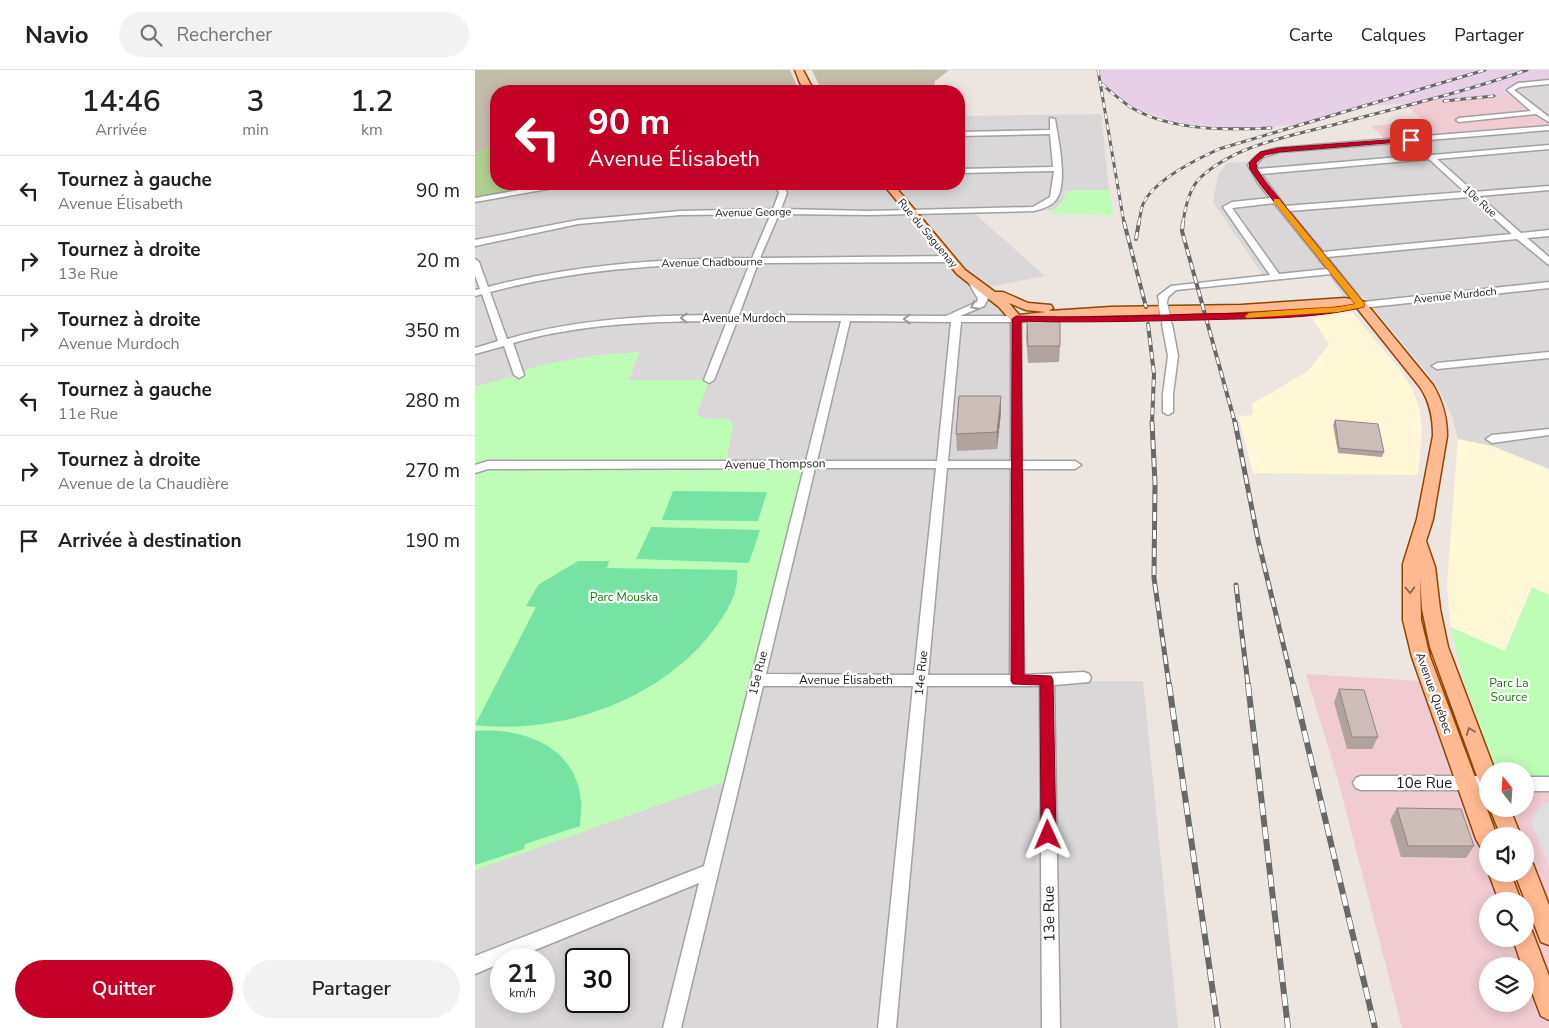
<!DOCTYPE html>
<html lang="fr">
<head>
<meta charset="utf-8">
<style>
	:root { --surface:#fff; --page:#f2f2f2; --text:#222; --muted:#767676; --line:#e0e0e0; --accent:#c50026 }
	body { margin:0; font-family:"Nunito Sans",sans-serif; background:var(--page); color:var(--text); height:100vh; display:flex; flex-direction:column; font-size:19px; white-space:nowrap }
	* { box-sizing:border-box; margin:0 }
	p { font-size:16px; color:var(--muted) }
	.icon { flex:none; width:28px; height:28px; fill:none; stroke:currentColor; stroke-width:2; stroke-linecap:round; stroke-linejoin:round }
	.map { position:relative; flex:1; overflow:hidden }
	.side { display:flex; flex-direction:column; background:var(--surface); width:475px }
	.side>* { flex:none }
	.top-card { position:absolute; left:15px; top:15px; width:475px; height:105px; border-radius:20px; box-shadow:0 2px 12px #0003; background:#c50026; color:#fff; overflow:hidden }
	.needle { width:32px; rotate:343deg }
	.tools { position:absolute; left:1004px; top:692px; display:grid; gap:10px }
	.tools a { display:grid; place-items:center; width:55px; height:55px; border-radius:50%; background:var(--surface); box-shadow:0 2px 12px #0003; font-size:25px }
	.speed { position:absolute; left:15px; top:878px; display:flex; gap:10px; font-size:25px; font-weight:700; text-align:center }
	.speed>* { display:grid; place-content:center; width:65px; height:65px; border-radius:50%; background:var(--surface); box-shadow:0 2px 12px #0003; line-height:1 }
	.speed small { font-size:12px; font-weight:400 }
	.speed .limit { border:2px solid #111; border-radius:8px; background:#fff; color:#111 }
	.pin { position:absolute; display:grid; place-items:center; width:42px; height:42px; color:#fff; margin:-21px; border-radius:10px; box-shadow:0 2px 8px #0006 }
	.me { position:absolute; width:55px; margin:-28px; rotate:359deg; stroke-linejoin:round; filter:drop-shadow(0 0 4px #0008) }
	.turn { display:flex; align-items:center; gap:18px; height:105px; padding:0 15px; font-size:22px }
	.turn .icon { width:65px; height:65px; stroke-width:2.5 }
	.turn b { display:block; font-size:35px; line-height:42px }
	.eta { display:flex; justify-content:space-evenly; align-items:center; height:85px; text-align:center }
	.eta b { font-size:30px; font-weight:600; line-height:35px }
	.cta { display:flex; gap:10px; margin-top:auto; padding:10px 15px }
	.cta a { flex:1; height:58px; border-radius:30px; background:var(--accent); color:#fff; font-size:20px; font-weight:600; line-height:58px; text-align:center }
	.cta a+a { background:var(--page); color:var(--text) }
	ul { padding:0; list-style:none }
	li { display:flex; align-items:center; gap:15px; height:70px; padding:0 15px; border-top:1px solid var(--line) }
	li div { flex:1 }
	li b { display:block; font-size:19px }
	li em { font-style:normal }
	header { display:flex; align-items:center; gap:30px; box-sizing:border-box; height:70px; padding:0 25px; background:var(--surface); border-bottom:1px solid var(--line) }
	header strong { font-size:24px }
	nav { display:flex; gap:28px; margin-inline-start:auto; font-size:18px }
	.search { width:350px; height:45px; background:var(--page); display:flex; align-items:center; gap:12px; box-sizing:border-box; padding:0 18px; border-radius:28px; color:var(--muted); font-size:19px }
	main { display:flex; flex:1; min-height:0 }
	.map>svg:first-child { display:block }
	.residential { fill:#d9d7d7; fill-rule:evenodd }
	.commercial { fill:#f0cbd1; fill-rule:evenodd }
	.industrial { fill:#e7d0e7 }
	.education { fill:#fff7d6 }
	.construction { fill:#c2bdaa }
	.forest { fill:#afd090 }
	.park { fill:#befdb6 }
	.pitch { fill:#76e3a3 }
	.parking { fill:#dedede }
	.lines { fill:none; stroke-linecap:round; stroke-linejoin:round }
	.minor-casing { stroke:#a1a1a1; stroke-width:3 }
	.major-casing { stroke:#914400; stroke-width:3 }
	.minor { fill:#fff; fill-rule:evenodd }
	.major { fill:#ffba92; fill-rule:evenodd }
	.rail-far3-casing { stroke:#686868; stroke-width:3 }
	.rail-far2-casing { stroke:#686868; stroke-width:4 }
	.rail-far1-casing { stroke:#686868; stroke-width:5 }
	.rail-casing { stroke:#686868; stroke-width:6 }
	.rail-far3 { stroke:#fff; stroke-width:2; stroke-dasharray:5.5; stroke-linecap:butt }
	.rail-far2 { stroke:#fff; stroke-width:2.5; stroke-dasharray:7; stroke-linecap:butt }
	.rail-far1 { stroke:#fff; stroke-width:3; stroke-dasharray:9; stroke-linecap:butt }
	.rail { stroke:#fff; stroke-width:4.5; stroke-dasharray:12; stroke-linecap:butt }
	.minor-bridge-casing { stroke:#a1a1a1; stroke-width:11; stroke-linecap:butt }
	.minor-bridge { stroke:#fff; stroke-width:9 }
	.wall { fill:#b0a39e }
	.shaded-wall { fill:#908481 }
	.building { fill:#cdbdb8; stroke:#908481 }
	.oneway { stroke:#989898 }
	.oneway2 { stroke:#8c6a56 }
	.route { fill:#c50026; stroke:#800019 }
	.slow { fill:#f59e0b }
	.labels { text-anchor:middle; stroke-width:4.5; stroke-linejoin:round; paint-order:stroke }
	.far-street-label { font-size:11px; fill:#1a1a1a; stroke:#fff }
	.street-label { font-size:12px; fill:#1a1a1a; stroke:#fff }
	.park-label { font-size:12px; fill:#117d04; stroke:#fff }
	.near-street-label { font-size:15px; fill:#1a1a1a; stroke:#fff }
</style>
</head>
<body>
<header>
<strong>Navio</strong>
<div class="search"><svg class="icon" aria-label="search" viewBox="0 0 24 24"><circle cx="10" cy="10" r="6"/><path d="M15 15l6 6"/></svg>Rechercher</div>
<nav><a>Carte</a><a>Calques</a><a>Partager</a></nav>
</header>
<main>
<section class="side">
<div class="eta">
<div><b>14:46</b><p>Arrivée</p></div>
<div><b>3</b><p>min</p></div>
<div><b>1.2</b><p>km</p></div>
</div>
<ul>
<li><svg class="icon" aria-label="left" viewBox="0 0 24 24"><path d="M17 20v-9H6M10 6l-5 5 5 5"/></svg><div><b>Tournez à gauche</b><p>Avenue Élisabeth</p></div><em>90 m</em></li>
<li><svg class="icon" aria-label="right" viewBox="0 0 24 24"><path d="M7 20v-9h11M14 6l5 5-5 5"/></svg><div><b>Tournez à droite</b><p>13e Rue</p></div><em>20 m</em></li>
<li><svg class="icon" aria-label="right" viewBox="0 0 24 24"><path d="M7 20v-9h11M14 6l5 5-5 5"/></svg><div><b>Tournez à droite</b><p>Avenue Murdoch</p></div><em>350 m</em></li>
<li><svg class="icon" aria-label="left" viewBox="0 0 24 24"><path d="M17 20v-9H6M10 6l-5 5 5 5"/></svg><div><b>Tournez à gauche</b><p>11e Rue</p></div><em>280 m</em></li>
<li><svg class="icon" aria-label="right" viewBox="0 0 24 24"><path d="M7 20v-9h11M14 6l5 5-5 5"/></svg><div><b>Tournez à droite</b><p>Avenue de la Chaudière</p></div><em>270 m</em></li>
<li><svg class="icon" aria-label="arrive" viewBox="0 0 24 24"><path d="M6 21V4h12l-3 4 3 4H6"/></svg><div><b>Arrivée à destination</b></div><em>190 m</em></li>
</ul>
<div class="cta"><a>Quitter</a><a>Partager</a></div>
</section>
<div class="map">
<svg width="1074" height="958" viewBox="0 0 1074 958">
	<rect width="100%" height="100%" fill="#ede5df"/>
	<g class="residential">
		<polygon points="1074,12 1074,50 1036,18"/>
		<path d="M626 44 634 120 591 121 590 128 579 140 500 144 570 206 513 217 546 242 548 611H668L703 958H0V800L107 761 250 395 258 356 228 348 154 310 164 282 125 285 71 294 44 305 0 317V129L89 114H484V46ZM26 889H69V931H26ZM101 889H144V931H101Z"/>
		<polygon points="1074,58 1074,399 1017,376 983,369 977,346 966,323 950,300 887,225 868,226 854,206 792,211 738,132 743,106 752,93 779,91 788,83"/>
	</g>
	<g class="commercial">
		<polygon points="1039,25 1074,50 1074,58 912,71 896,56 949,51 927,32"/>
		<path d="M831 604 945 611 987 721 1012 722V739H1050V722H1074V958H927L862 706ZM1012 766H1050V804H1012ZM1012 831H1050V869H1012ZM1012 896H1050V934H1012Z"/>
	</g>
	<polygon class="industrial" points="625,0 1074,0 1074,12 1036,18 1039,25 883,37 825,54 774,60 754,59 702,52 664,40 644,29 627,14"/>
	<g class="education">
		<polygon points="875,240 924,298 938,320 945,341 947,365 943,405 778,403 763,346 778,345 777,334 833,301 854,274 835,245"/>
		<polygon points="983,369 1017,376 1074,399 1074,525 1057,517 1030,581 975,557 972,514"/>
	</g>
	<g class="construction">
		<polygon points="0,0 315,0 324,21 21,21 21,74 13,76 0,84"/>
		<polygon points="337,0 474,0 460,11 459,21 347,21"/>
	</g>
	<polygon class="forest" points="21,74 21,114 89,114 0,129 0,84 13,76"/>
	<g class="park">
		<path d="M634 120 638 145 575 144C583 137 590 133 590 121Z"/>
		<polygon points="164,282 154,310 234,310 222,344 228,348 254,349 258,356 250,395 336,393 257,709 0,800 0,317 44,305 56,298 71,294 124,285"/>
		<polygon points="1057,517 1074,525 1074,707 1050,706 1050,701 1021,701 990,614 975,557 1030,581"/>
	</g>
	<g class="pitch">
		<polygon points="198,421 292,422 283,451 187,450"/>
		<polygon points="176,457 285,460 274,493 161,489"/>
		<path d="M103 491H134L132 498 262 500C264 523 253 540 240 558 187 630 86 665 0 655L61 537 51 536 63 515Z"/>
		<path d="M0 661C48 657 103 677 106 733 107 740 105 748 105 756L50 774 49 779 0 795Z"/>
	</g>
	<polygon class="parking" points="1071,732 1074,732 1074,798 1057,755 1058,747 1064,738"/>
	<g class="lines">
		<g class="minor-casing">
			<g id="minor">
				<polygon points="1074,10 1074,14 1045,17 1039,20 1074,47 1074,52 1061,44 984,52 981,50 984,48 1056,41 1032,20 1043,13"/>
				<path d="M575 48 580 49C583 68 594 116 580 131 575 137 566 139 559 141L395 145 304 144 285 188 476 186 480 189 476 192 283 193 264 245 471 246 502 232 503 229 492 210 497 207 500 208 513 229 509 236 485 246H541L546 249 547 391H600L606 395 600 399H547L549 605 609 602 614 604 616 608 614 612 579 615 585 958H567L565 616H452L421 958H403L438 616H288L206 958H188L224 813 38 889H26V893L0 904V886L229 796 329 398 13 399 0 403V395L13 391H331L366 251H262L239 310 234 313 229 310 252 251C181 251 107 253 38 273L49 305 44 308 39 305 29 276 0 284V278L23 271 7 224 0 226V220L5 219 0 205V189L4 192 13 217C101 194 187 189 277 188L296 144 205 145 103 154 0 176V170L103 150 205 141 298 139 304 123 300 114H308L312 123 306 139 395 141 558 137 575 127 579 101 484 103V99L578 97 575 64 484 66V62L575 60ZM275 193 254 245C180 245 104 248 32 269L15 222C100 199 187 194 275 193ZM375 251 476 252 462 391H342ZM486 252H536V391H473ZM340 398H461L439 605 291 604ZM472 398H536L535 605H453Z"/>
				<path d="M1074 56V60L941 71 957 85 1074 75V79L962 89 999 122 1074 116V120L1004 126 1046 163 1074 160V166L1052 168 1074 187V195L1042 169 852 187 888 232 1074 212V218L886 238 883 237 856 204 701 220 693 227 691 237H685L683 226 696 216 795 205 748 137 757 132 795 128 783 113 773 95C781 83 790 80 804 78ZM934 72 949 85 783 99 781 95 788 87 804 82ZM954 89 990 122 810 136 786 104ZM995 127 1037 164 848 182 814 141ZM799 133 852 199 804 204 757 138Z"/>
				<polygon points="77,114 93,114 89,116 0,132 0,128"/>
				<polygon points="692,251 697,254 703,286 698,324 698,342 693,345 688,342 688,324 693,286 687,254"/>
				<polygon points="1074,282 1074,288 962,299 957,296 962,293"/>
				<polygon points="1074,359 1074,365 1017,373 1011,369 1017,365"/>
				<polygon points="886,706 1012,706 1012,720 886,720 881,718 878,713 881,708"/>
				<rect x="1050" y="707" width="24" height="14"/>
			</g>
		</g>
		<g class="major-casing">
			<g id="major">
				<polygon points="320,0 328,0 339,21 331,21 325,13"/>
				<path d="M408 114H418L490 200 520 222H528L553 233 576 235 578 238 574 241 636 237 766 235 870 228 886 231 890 232 958 315C968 332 972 347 972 366L958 449 951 471 960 497 965 539 973 577 1020 701H1012V715L1005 712 1002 706 955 577 947 539 945 507 946 550 955 587 1022 766H1012V779L1005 776 1001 769 937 587 928 550V494L942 449 958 366C958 347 955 332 945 317L882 238 870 236 749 243 613 246 537 252 524 237 482 204ZM534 233 551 240 571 242 544 245Z"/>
				<polygon points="1015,739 1035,739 1046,766 1026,766"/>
				<polygon points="1050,791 1058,794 1074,835 1074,875 1066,872 1040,804 1050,804"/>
				<polygon points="1014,804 1036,804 1046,831 1024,831"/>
				<polygon points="1050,858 1057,861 1074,906 1074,950 1066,946 1050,904 1050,896 1047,896 1038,869 1050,869"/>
			</g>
		</g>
		<use href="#minor" class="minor"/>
		<use href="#major" class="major"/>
		<g class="rail-far3-casing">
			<g id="rail-far3">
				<polyline points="623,0 649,153"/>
				<path d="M627 14C637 23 646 31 657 38 697 61 752 60 796 58"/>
				<polyline points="969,31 1019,26"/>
				<path d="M664 153C665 147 666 139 668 134 678 111 722 89 744 79L1010 0"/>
				<path d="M708 153C710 138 714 119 725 108 762 73 822 65 869 52 930 36 992 21 1052 0"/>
			</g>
		</g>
		<g class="rail-far2-casing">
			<g id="rail-far2">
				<polyline points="649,152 671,237"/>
				<polyline points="708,152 707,161 760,353"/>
				<polyline points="661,169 664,152"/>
				<polyline points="673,254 679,304 677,353"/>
			</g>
		</g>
		<g class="rail-far1-casing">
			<g id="rail-far1">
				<polyline points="677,352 680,413 679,508 694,615"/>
				<polyline points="760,352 783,470 818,615"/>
				<polyline points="761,515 773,615"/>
			</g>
		</g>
		<g class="rail-casing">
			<g id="rail">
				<polyline points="694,614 743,958"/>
				<polyline points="773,614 813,958"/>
				<polyline points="818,614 900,958"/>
			</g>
		</g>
		<use href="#rail-far3" class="rail-far3"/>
		<use href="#rail-far2" class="rail-far2"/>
		<use href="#rail-far1" class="rail-far1"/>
		<use href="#rail" class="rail"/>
		<g class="minor-bridge-casing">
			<polyline id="minor-bridge" points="688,235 692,254"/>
		</g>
		<use href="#minor-bridge" class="minor-bridge"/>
	</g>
	<g class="wall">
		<polygon points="552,251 585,276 584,292 553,293 551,267"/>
		<polygon points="526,342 522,379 482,381 481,364"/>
		<polygon points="860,350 909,382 907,387 863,383 858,355"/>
		<polygon points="864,619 903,667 897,679 872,679 859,632"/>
		<polygon points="922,738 999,776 991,788 926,787 915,750"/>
	</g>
	<polygon class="shaded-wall" points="526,326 526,342 522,379 522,362"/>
	<g class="building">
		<polygon points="552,251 585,252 585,276 553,276"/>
		<polygon points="484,326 526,326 522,362 481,364"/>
		<polygon points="860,350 903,354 909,382 864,378"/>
		<polygon points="864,619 889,620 903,667 877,667"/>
		<polygon points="922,738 986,739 999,776 933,776"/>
	</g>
	<defs><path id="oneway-chevron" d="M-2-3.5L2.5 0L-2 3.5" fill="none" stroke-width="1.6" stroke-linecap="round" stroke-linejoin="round" transform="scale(1.25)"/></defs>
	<g class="oneway">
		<use href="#oneway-chevron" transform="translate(499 236) rotate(154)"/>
		<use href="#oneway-chevron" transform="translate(209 248) rotate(179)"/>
		<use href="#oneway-chevron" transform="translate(432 249) rotate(-180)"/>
	</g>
	<g class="oneway2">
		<use href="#oneway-chevron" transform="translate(935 520) rotate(88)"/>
		<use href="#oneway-chevron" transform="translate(995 661) rotate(-111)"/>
	</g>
	<path class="route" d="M938 68V71H936L804 82 790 85 781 93 782 99 790 111 889 233V237C836 250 779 248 725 250 665 251 605 253 546 251L549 605 576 606 578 610 581 765 579 770 573 772 568 770 566 765 565 615 538 614 536 611 537 249 541 246C602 248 663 246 724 244 776 243 830 244 880 234L785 114 775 99 774 93 785 82 804 78Z"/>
	<polygon class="slow" points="799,129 804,129 889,233 889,237 863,242 771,248 770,246 774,243 863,237 880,234 799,132"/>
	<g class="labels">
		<g class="far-street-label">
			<text transform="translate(1005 131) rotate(42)" y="4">10e Rue</text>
			<text transform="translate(278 142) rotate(-1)" y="4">Avenue George</text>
			<text transform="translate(453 163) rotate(50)" y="4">Rue du Saguenay</text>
			<text transform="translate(237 192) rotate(-1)" y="4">Avenue Chadbourne</text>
			<text transform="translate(980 225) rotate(-6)" y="4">Avenue Murdoch</text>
			<text x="269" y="252">Avenue Murdoch</text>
		</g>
		<g class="street-label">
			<text transform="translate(300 394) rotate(-1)" y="4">Avenue Thompson</text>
			<text transform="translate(283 603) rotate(-76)" y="4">15e Rue</text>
			<text transform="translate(446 603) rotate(-84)" y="4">14e Rue</text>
			<text x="371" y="614">Avenue Élisabeth</text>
			<text transform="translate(959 623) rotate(70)" y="4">Avenue Québec</text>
		</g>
		<g class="park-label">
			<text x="149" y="531">Parc Mouska</text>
			<text x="1034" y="617">Parc La<tspan x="1034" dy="14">Source</tspan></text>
		</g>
		<g class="near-street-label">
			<text x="949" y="718">10e Rue</text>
			<text transform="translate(574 844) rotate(-91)" y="5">13e Rue</text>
		</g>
	</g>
</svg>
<div class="tools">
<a><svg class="needle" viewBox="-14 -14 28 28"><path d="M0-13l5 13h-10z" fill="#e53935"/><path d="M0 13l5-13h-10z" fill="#767676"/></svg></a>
<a><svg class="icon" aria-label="sound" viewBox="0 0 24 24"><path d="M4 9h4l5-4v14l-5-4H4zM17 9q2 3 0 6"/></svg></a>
<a><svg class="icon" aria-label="search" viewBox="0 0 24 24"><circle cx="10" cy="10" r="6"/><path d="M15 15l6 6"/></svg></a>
<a><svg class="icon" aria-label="layers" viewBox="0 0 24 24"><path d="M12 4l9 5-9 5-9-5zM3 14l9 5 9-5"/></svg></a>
</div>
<div class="speed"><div>21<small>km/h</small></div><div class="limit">30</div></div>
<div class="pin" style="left:936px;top:70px;background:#d93025"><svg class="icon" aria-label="arrive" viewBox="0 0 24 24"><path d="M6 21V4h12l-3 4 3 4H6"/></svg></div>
<svg class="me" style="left:573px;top:765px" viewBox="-20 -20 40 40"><path d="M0-17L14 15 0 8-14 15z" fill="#c50026" stroke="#fff" stroke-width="4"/></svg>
<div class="top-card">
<div class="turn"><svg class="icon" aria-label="left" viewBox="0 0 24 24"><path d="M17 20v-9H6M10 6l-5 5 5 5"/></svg><div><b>90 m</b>Avenue Élisabeth</div></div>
</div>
</div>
</main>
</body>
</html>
